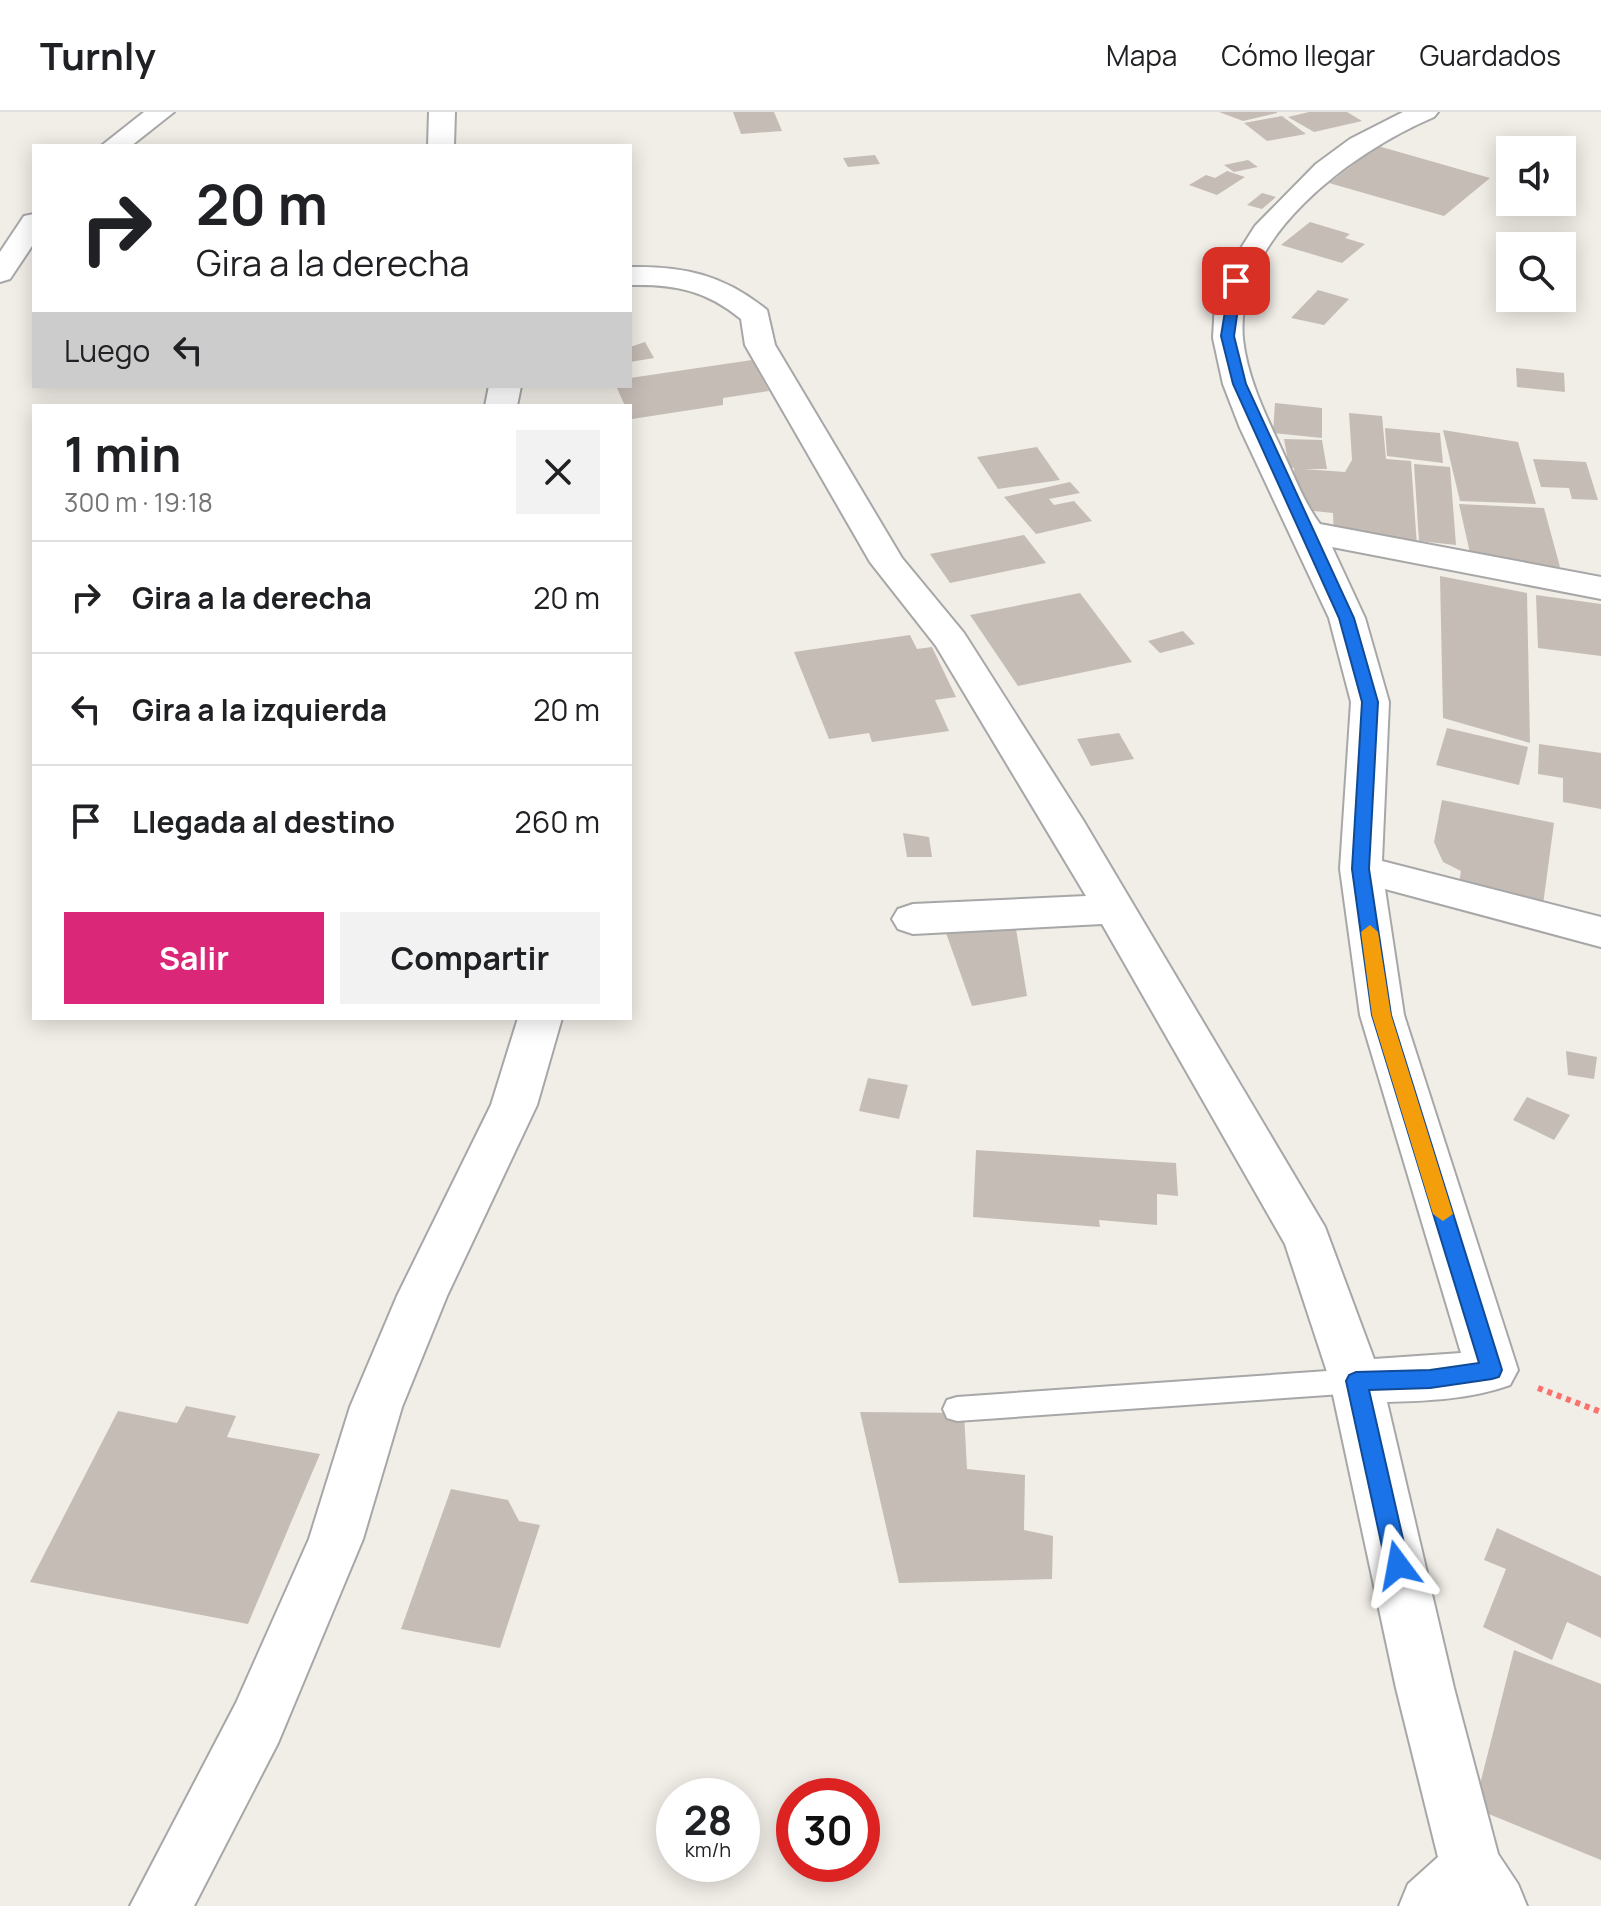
<!DOCTYPE html>
<html lang="es">
<head>
<meta charset="utf-8">
<style>
	:root { --surface:#fff; --page:#f2f2f2; --text:#202124; --muted:#757577; --line:#e0e0e0; --accent:#db2777 }
	body { margin:0; font-family:Manrope,sans-serif; background:var(--page); color:var(--text); height:100vh; display:flex; flex-direction:column; font-size:30px; white-space:nowrap }
	* { box-sizing:border-box; margin:0 }
	p { font-size:26px; color:var(--muted) }
	.icon { flex:none; width:44px; height:44px; fill:none; stroke:currentColor; stroke-width:2; stroke-linecap:round; stroke-linejoin:round }
	.map { position:relative; flex:1; overflow:hidden }
	.side { position:absolute; left:32px; top:292px; width:600px; height:616px; display:flex; flex-direction:column; background:var(--surface); border-radius:0px; box-shadow:0 4px 20px #0003 }
	.side>* { flex:none }
	.hud { position:absolute; left:32px; top:32px; width:600px; height:244px; border-radius:0px; box-shadow:0 4px 20px #0003; background:#fff; color:var(--text); overflow:hidden }
	.controls { position:absolute; left:1496px; top:24px; display:grid; gap:16px }
	.controls a { display:grid; place-items:center; width:80px; height:80px; border-radius:0px; background:var(--surface); box-shadow:0 4px 20px #0003; font-size:40px }
	.speed { position:absolute; left:656px; top:1666px; display:flex; gap:16px; font-size:40px; font-weight:700; text-align:center }
	.speed>* { display:grid; place-content:center; width:104px; height:104px; border-radius:50%; background:var(--surface); box-shadow:0 4px 20px #0003; line-height:1 }
	.speed small { font-size:20px; font-weight:400 }
	.speed .limit { border:12px solid #d22; background:#fff; color:#111 }
	.pin { position:absolute; display:grid; place-items:center; width:68px; height:68px; color:#fff; margin:-34px; border-radius:16px; box-shadow:0 4px 12px #0006 }
	.me { position:absolute; width:88px; margin:-44px; rotate:347deg; stroke-linejoin:round; filter:drop-shadow(0 0 6px #0008) }
	.turn { display:flex; align-items:center; gap:28px; height:168px; padding:0 32px; font-size:36px }
	.turn .icon { width:104px; height:104px; stroke-width:2.5 }
	.turn b { display:block; font-size:56px; line-height:68px }
	.then { display:flex; align-items:center; height:76px; padding:0 32px; background:#0003; gap:16px; font-size:30px }
	.round { display:grid; place-items:center; flex:none; width:84px; height:84px; border-radius:0px; background:var(--page) }
	.summary { display:flex; align-items:center; justify-content:space-between; height:136px; padding:0 32px }
	h1 { font-size:48px; font-weight:700; line-height:60px }
	.primary-button { display:flex; gap:16px; margin-top:auto; padding:16px 32px }
	.primary-button a { flex:1; height:92px; border-radius:0px; background:var(--accent); color:#fff; font-size:32px; font-weight:700; line-height:92px; text-align:center }
	.primary-button a+a { background:var(--page); color:var(--text) }
	ul { padding:0; list-style:none }
	li { display:flex; align-items:center; gap:24px; height:112px; padding:0 32px; border-top:2px solid var(--line) }
	li div { flex:1 }
	li b { display:block; font-size:30px }
	li em { font-style:normal }
	header { display:flex; align-items:center; gap:48px; box-sizing:border-box; height:112px; padding:0 40px; background:var(--surface); border-bottom:2px solid var(--line) }
	header strong { font-size:38px }
	nav { display:flex; gap:44px; margin-inline-start:auto; font-size:28px }
	.map>svg:first-child { display:block }
	.building { fill:#c6bcb6 }
	.lines { fill:none; stroke-linecap:round; stroke-linejoin:round }
	.lane-casing { stroke:#a7a7a7; stroke-width:4 }
	.street-casing { stroke:#a7a7a7; stroke-width:4 }
	.path { stroke:#fa726e; stroke-width:6; stroke-dasharray:5 5; stroke-linecap:butt }
	.lane { fill:#fff; fill-rule:evenodd }
	.street { fill:#fff; fill-rule:evenodd }
	.route { fill:#1a73e8; stroke:#114b97; stroke-width:2 }
	.slow { fill:#f59e0b }
</style>
</head>
<body>
<header>
<strong>Turnly</strong>
<nav><a>Mapa</a><a>Cómo llegar</a><a>Guardados</a></nav>
</header>
<div class="map">
<svg width="1601" height="1794" viewBox="0 0 1601 1794">
	<rect width="100%" height="100%" fill="#f1ede7"/>
	<g class="building">
		<polygon points="733,0 774,0 782,19 741,22"/>
		<polygon points="1219,0 1277,0 1277,1 1243,9"/>
		<polygon points="1309,0 1347,0 1362,9 1314,20 1288,5"/>
		<polygon points="1282,4 1306,22 1267,29 1244,11"/>
		<polygon points="1378,34 1490,66 1444,104 1329,71"/>
		<polygon points="875,43 880,52 848,55 843,46"/>
		<polygon points="1248,48 1258,55 1234,60 1224,53"/>
		<polygon points="1227,59 1245,65 1217,83 1189,73 1206,63 1215,66"/>
		<polygon points="1262,81 1276,85 1262,97 1247,93"/>
		<polygon points="1310,110 1350,122 1345,126 1365,132 1342,151 1281,133"/>
		<polygon points="1318,178 1349,187 1324,213 1291,206"/>
		<polygon points="645,230 654,246 630,250 630,235"/>
		<polygon points="752,248 769,279 723,286 723,293 632,307 630,294 625,294 616,274 630,274 630,266"/>
		<polygon points="1516,256 1564,261 1565,280 1517,275"/>
		<polygon points="1275,291 1322,296 1322,326 1273,321"/>
		<polygon points="1349,301 1382,304 1386,347 1411,349 1417,434 1334,427 1333,401 1295,397 1294,356 1289,355 1284,327 1322,328 1327,357 1304,357 1345,360 1352,348"/>
		<polygon points="1385,316 1440,321 1443,351 1387,344"/>
		<polygon points="1443,318 1518,330 1536,392 1460,389"/>
		<polygon points="1037,335 1060,368 998,377 977,345"/>
		<polygon points="1533,347 1586,350 1598,388 1572,387 1569,376 1541,375"/>
		<polygon points="1414,352 1450,355 1456,433 1419,429"/>
		<polygon points="1070,370 1080,381 1049,387 1054,393 1074,389 1092,409 1036,422 1004,385"/>
		<polygon points="1459,392 1544,396 1560,455 1472,450"/>
		<polygon points="1024,423 1046,451 950,471 930,442"/>
		<polygon points="1440,464 1527,481 1530,631 1443,606"/>
		<polygon points="1080,481 1132,550 1018,574 970,503"/>
		<polygon points="1536,483 1601,492 1601,544 1538,536"/>
		<polygon points="1183,519 1195,532 1160,541 1148,529"/>
		<polygon points="910,523 917,537 932,535 956,585 935,588 949,619 872,630 869,621 829,627 794,540"/>
		<polygon points="1447,616 1528,635 1519,673 1436,653"/>
		<polygon points="1119,621 1134,647 1091,654 1077,627"/>
		<polygon points="1539,632 1601,641 1601,697 1563,690 1563,666 1538,662"/>
		<polygon points="1442,688 1554,711 1542,800 1457,782 1461,759 1443,750 1434,730"/>
		<polygon points="903,721 929,725 932,745 907,745"/>
		<polygon points="1016,817 1027,884 972,894 946,821"/>
		<polygon points="1566,939 1597,945 1594,967 1568,963"/>
		<polygon points="868,966 908,973 899,1007 859,999"/>
		<polygon points="1527,985 1570,1003 1554,1028 1513,1008"/>
		<polygon points="976,1038 1176,1051 1178,1084 1157,1082 1157,1113 1099,1108 1100,1115 973,1105"/>
		<polygon points="186,1294 236,1304 227,1325 320,1342 248,1512 30,1470 118,1299 177,1311"/>
		<polygon points="860,1300 964,1301 967,1357 1025,1363 1024,1418 1053,1424 1052,1467 899,1471"/>
		<polygon points="451,1377 508,1388 519,1409 540,1413 500,1536 401,1517"/>
		<polygon points="1497,1416 1601,1464 1601,1526 1567,1510 1552,1548 1483,1515 1506,1457 1484,1448"/>
		<polygon points="1514,1538 1601,1572 1601,1748 1474,1696"/>
	</g>
	<g class="lines">
		<g class="lane-casing">
			<polygon id="lane" points="1356,1257 1366,1261 1370,1269 1366,1277 1356,1281 957,1309 947,1306 943,1297 947,1288 957,1285"/>
		</g>
		<g class="street-casing">
			<g id="street">
				<polygon points="144,0 174,0 131,34 101,34"/>
				<polygon points="429,0 455,0 454,34 428,34"/>
				<path d="M1403 0H1438L1434 5C1352 40 1234 125 1243 227 1247 265 1265 302 1281 336 1293 361 1303 389 1320 412L1601 465V487L1332 435 1365 506 1389 590 1382 749 1601 805V835L1385 777 1404 903 1518 1258 1510 1273C1471 1287 1428 1289 1387 1290L1454 1576 1498 1742 1518 1772 1527 1794H1399L1408 1772 1438 1745 1396 1576 1330 1269 1285 1132 1102 812 913 822 898 817 892 807 898 797 913 792 1086 784 936 534 870 450 745 233 741 207C706 178 675 172 630 173V155C684 154 724 163 767 198L775 233 902 446 964 521 1083 708 1325 1115 1374 1247 1461 1241 1360 903 1340 757 1351 590 1329 506 1240 316 1223 272 1213 226 1215 191 1229 155 1255 114 1316 52 1350 27Z"/>
				<polygon points="34,102 34,131 10,167 0,170 0,140 24,104"/>
				<polygon points="489,274 521,274 517,294 485,294"/>
				<polygon points="518,906 562,906 537,993 447,1184 402,1295 363,1427 278,1631 194,1794 130,1794 236,1591 309,1427 350,1295 397,1184 491,993"/>
			</g>
		</g>
		<polyline class="path" points="1538,1276 1601,1300"/>
		<use href="#lane" class="lane"/>
		<use href="#street" class="street"/>
	</g>
	<polygon class="route" points="1236,166 1242,169 1234,224 1246,272 1354,506 1378,590 1369,757 1391,903 1502,1258 1499,1265 1492,1267 1430,1276 1369,1278 1409,1453 1406,1461 1398,1464 1390,1461 1386,1453 1346,1269 1349,1263 1356,1260 1430,1258 1479,1251 1372,903 1352,757 1362,590 1339,506 1233,272 1221,224 1230,169"/>
	<polygon class="slow" points="1370,813 1378,820 1391,903 1453,1102 1443,1109 1433,1102 1372,903 1361,820"/>
</svg>
<div class="controls">
<a><svg class="icon" aria-label="sound" viewBox="0 0 24 24"><path d="M4 9h4l5-4v14l-5-4H4zM17 9q2 3 0 6"/></svg></a>
<a><svg class="icon" aria-label="search" viewBox="0 0 24 24"><circle cx="10" cy="10" r="6"/><path d="M15 15l6 6"/></svg></a>
</div>
<div class="speed"><div>28<small>km/h</small></div><div class="limit">30</div></div>
<div class="pin" style="left:1236px;top:169px;background:#d93025"><svg class="icon" aria-label="arrive" viewBox="0 0 24 24"><path d="M6 21V4h12l-3 4 3 4H6"/></svg></div>
<svg class="me" style="left:1398px;top:1453px" viewBox="-20 -20 40 40"><path d="M0-17L14 15 0 8-14 15z" fill="#1a73e8" stroke="#fff" stroke-width="4"/></svg>
<div class="hud">
<div class="turn"><svg class="icon" aria-label="right" viewBox="0 0 24 24"><path d="M7 20v-9h11M14 6l5 5-5 5"/></svg><div><b>20 m</b>Gira a la derecha</div></div>
<div class="then">Luego<svg class="icon" aria-label="left" viewBox="0 0 24 24"><path d="M17 20v-9H6M10 6l-5 5 5 5"/></svg></div>
</div>
<section class="side">
<div class="summary"><div><h1>1 min</h1><p>300 m · 19:18</p></div><a class="round"><svg class="icon" aria-label="close" viewBox="0 0 24 24"><path d="M6 6l12 12M18 6L6 18"/></svg></a></div>
<ul>
<li><svg class="icon" aria-label="right" viewBox="0 0 24 24"><path d="M7 20v-9h11M14 6l5 5-5 5"/></svg><div><b>Gira a la derecha</b></div><em>20 m</em></li>
<li><svg class="icon" aria-label="left" viewBox="0 0 24 24"><path d="M17 20v-9H6M10 6l-5 5 5 5"/></svg><div><b>Gira a la izquierda</b></div><em>20 m</em></li>
<li><svg class="icon" aria-label="arrive" viewBox="0 0 24 24"><path d="M6 21V4h12l-3 4 3 4H6"/></svg><div><b>Llegada al destino</b></div><em>260 m</em></li>
</ul>
<div class="primary-button"><a>Salir</a><a>Compartir</a></div>
</section>
</div>
</body>
</html>
